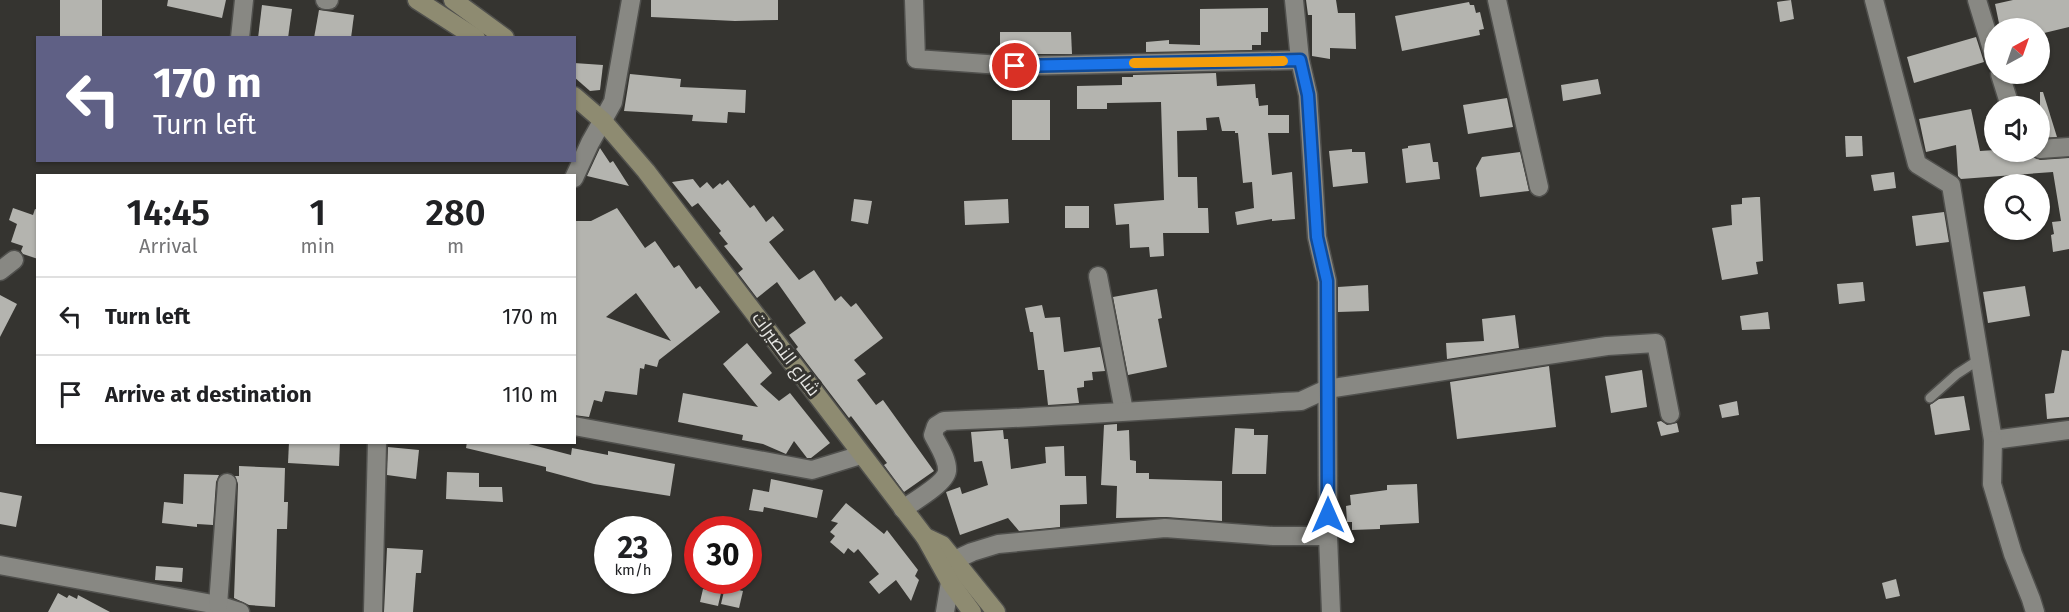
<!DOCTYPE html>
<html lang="en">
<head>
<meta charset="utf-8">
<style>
	:root { --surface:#fff; --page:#f6f6f6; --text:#202124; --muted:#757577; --line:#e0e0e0 }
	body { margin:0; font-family:"Fira Sans",Cairo,sans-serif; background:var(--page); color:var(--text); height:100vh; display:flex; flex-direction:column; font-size:22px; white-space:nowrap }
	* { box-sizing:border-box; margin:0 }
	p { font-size:20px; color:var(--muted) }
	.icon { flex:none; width:33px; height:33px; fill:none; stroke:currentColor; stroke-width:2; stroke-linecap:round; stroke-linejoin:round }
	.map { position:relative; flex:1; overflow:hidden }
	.side { position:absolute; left:36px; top:174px; width:540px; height:270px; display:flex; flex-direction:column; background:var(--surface); border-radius:0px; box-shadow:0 2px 4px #0004 }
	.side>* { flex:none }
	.top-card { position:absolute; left:36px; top:36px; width:540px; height:126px; border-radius:0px; box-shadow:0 2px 4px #0004; background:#5f6085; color:#fff; overflow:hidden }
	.needle { width:39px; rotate:40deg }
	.fabs { position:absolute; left:1984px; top:18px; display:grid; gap:12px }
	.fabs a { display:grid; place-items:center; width:66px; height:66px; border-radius:50%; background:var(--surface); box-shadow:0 2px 4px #0004; font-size:30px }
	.speed { position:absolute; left:594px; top:516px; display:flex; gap:12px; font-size:30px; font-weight:700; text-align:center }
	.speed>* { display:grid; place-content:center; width:78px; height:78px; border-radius:50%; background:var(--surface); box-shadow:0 2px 4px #0004; line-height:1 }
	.speed small { font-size:15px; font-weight:400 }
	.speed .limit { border:9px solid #d22; background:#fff; color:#111 }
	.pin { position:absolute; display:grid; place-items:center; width:51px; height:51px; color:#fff; margin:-26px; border:3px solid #fff; border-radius:50%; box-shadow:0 2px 6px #0007 }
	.me { position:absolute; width:66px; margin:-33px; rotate:0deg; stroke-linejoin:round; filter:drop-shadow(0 0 4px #0008) }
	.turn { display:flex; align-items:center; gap:21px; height:126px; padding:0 18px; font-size:27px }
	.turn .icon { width:78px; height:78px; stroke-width:2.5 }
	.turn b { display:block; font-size:42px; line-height:51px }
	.eta { display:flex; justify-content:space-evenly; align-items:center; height:102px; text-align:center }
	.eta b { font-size:36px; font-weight:600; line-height:42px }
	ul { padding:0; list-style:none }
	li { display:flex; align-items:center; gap:18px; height:78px; padding:0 18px; border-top:2px solid var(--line) }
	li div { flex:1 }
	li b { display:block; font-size:22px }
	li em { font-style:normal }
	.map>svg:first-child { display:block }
	.building { fill:#b4b4af; fill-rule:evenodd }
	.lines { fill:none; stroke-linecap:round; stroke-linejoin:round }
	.service-casing { stroke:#50504d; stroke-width:12 }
	.minor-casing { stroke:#50504d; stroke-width:21 }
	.secondary-casing { stroke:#50504d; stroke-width:21 }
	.service { stroke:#888883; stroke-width:9 }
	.minor { stroke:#888883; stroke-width:18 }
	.secondary { stroke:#8e8b71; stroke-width:18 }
	.route-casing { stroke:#114b97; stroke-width:15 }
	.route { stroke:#1a73e8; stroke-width:10 }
	.slow { stroke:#f59e0b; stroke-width:10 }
	.labels { text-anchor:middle; stroke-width:6; stroke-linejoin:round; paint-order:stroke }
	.street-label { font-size:18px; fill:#e5e5e2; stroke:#353430 }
</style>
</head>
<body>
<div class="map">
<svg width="2069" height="612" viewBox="0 0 2069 612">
	<rect width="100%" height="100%" fill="#353430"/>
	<g class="building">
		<rect x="60" y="0" width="42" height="38"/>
		<polygon points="168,0 226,0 222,18 167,6"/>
		<polygon points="651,0 778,0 778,20 735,21 651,17"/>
		<polygon points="1306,0 1336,0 1338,13 1355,13 1356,49 1330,48 1330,59 1312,56 1312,15 1308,15"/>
		<polygon points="1791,0 1794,19 1780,22 1777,2"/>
		<polygon points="2013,0 2069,0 2069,27 2040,34 2040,28 2000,28 1995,4"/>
		<polygon points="1469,2 1470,5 1474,5 1476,13 1480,12 1484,29 1479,30 1480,35 1402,51 1395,16"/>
		<polygon points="262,5 292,9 288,38 258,38"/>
		<polygon points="1268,8 1268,32 1261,32 1261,45 1252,45 1252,50 1146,52 1146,42 1169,40 1169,44 1200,45 1200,9"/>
		<polygon points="319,10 354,15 351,38 314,38"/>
		<polygon points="1000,32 1071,32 1072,54 1000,54"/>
		<polygon points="1976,37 1984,62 1914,83 1907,57"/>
		<polygon points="574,63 603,65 600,90 590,91 574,77"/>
		<polygon points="1216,73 1217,86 1255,84 1256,98 1258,98 1259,106 1268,105 1268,115 1289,115 1289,133 1268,133 1272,175 1292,172 1295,219 1272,221 1272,219 1237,225 1235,212 1254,208 1252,182 1243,183 1238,133 1235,133 1235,131 1222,131 1219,117 1206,118 1207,130 1177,131 1178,177 1197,177 1198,208 1208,208 1209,233 1163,233 1164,256 1150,257 1149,247 1130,248 1129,224 1116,225 1114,204 1164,200 1161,102 1107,103 1107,109 1077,109 1077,86 1122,85 1122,77 1133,77 1133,75"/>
		<polygon points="630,74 681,79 680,87 746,90 745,113 728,112 727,123 692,121 693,115 624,111"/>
		<polygon points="1598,79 1601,94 1563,101 1561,85"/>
		<polygon points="2040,92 2043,92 2057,137 2040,138"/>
		<polygon points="1507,98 1513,127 1468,134 1463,105"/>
		<rect x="1012" y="100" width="38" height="40"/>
		<polygon points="1971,109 1980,151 1995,150 1995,152 2008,152 2008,158 2031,155 2040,160 2069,158 2069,249 2053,252 2051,235 2054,234 2052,222 2061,221 2053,172 1961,179 1958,176 1956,145 1926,152 1919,119"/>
		<polygon points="1845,136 1862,136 1863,156 1846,157"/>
		<polygon points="1430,143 1433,162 1438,162 1440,179 1406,183 1402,149 1408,148 1408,146"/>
		<polygon points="600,148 610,163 613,161 629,186 587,176"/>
		<polygon points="1352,149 1352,152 1365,152 1368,183 1333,187 1329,151"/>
		<polygon points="1520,152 1529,191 1480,197 1476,168 1482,157"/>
		<polygon points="1894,172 1896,188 1874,191 1871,175"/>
		<polygon points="693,179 700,188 707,182 713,189 720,183 722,185 728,180 750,208 754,205 766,222 773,216 784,230 769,242 799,280 814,270 835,301 841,296 851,307 856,303 883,338 854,360 866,374 857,380 876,405 883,400 934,471 904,492 884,465 887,463 851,416 849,418 796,349 798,347 789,335 806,323 777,282 757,298 738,273 743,269 724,246 728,244 719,233 721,231 698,203 692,207 672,182"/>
		<polygon points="1756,197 1760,197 1763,261 1756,262 1758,274 1722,280 1712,228 1732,225 1731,205 1742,204 1742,198"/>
		<polygon points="854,199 872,201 868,224 851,221"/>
		<polygon points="1008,199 1009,223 965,225 964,201"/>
		<rect x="1065" y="206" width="24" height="22"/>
		<polygon points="13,208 33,215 35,209 38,210 38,259 23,254 21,251 23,246 11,242 17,224 9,220"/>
		<path d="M617 208 645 248 655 241 674 268 679 265 696 289 700 286 720 312 659 360 657 367 645 364 644 369 640 368 637 395 605 391 602 402 594 400 589 417 574 415V221H591ZM636 293 671 341 606 317Z"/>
		<polygon points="1944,212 1949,242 1916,246 1912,216"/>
		<polygon points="1863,282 1865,301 1839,304 1837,284"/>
		<polygon points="1368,285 1369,311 1338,312 1338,287"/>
		<polygon points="2025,286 2030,316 1988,323 1983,292"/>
		<polygon points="1157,289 1162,318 1158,319 1167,367 1128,375 1113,297"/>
		<polygon points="0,295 17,304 0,337"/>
		<polygon points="1042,305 1045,318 1060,317 1064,352 1100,347 1105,371 1092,372 1093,380 1084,381 1084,387 1077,388 1079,403 1048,405 1044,370 1038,370 1033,332 1030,332 1025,308"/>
		<polygon points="1768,312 1770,329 1742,330 1740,316"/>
		<polygon points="1515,315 1519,348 1447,359 1446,343 1484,341 1482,319"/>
		<polygon points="747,343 772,373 760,384 779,401 790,393 830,443 811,458 807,458 794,441 786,454 763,444 742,440 743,435 678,422 683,393 758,407 723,364"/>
		<polygon points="2062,350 2069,351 2069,417 2047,419 2045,394 2054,393"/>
		<polygon points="1549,366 1556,427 1457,439 1450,382"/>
		<polygon points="1642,370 1647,407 1611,413 1605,376"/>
		<polygon points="1964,396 1970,430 1935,435 1930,405 1939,399"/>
		<polygon points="1737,401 1739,415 1722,418 1719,405"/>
		<polygon points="1661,421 1667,425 1677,423 1679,432 1661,436 1657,422"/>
		<polygon points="1117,424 1117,431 1129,430 1130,460 1136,461 1136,473 1149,473 1149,479 1222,481 1222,521 1166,517 1116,518 1117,486 1101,485 1104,425"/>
		<polygon points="1235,428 1254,429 1254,435 1268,435 1266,474 1232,474"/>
		<polygon points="1003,430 1004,439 1008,439 1011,469 1046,463 1045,447 1064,446 1065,476 1086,476 1087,504 1060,505 1060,527 1019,531 1008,518 960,535 946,492 960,487 962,494 988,485 982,461 974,462 971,432"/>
		<polygon points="289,442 340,442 339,466 288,463"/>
		<polygon points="467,442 521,442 571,455 572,448 608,455 608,451 675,464 670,496 594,484 546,471 546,467 466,448"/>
		<polygon points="388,447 419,450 416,479 387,475"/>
		<polygon points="239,466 285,468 284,502 288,502 287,529 277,529 275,607 249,605 234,598 238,484 235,476 239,476"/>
		<polygon points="447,472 479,473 479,487 502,487 503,502 446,499"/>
		<polygon points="184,474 219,475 216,482 213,525 197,524 197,527 162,523 164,502 183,504"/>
		<polygon points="771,479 823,490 817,518 764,507 763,512 749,510 753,489 769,492"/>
		<polygon points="1417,484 1419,523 1380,525 1380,529 1352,530 1352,522 1347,522 1346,506 1351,505 1350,495 1387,490 1387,485"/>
		<polygon points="0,492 22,496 16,527 0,524"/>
		<polygon points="846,503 884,534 887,530 918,570 915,576 919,580 911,601 896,580 879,594 869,582 879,574 858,549 854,553 848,548 844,554 830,542 835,536 830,532 838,523 831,521"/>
		<polygon points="387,548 423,550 421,573 416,573 413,612 384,612"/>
		<polygon points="156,566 183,568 182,582 155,580"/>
		<polygon points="1896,579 1900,596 1886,599 1882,583"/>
		<polygon points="725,587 743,591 739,608 721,604"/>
		<polygon points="703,589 721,593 718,606 700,602"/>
		<polygon points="58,593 67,598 69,595 77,599 78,595 110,612 48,612"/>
	</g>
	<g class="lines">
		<g class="service-casing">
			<polyline id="service" points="1930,398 1957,374 1980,359"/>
		</g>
		<g class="minor-casing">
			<g id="minor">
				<polyline points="325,0 329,0"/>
				<polyline points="914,0 916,59 1015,66 1300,60"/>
				<polyline points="1294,0 1300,60 1308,95 1317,237 1327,281 1328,536 1331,612"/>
				<polyline points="1497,0 1539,187"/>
				<polyline points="1874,0 1917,164 1951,185 1993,440 2069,430"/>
				<polyline points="1977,0 1995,59"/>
				<polyline points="240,38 244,0"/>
				<polyline points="2000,74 2010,106"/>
				<polyline points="2040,149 2069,147"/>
				<polyline points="574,178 590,143 613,102 631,0"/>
				<polyline points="0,271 14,260"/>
				<polyline points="1098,276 1124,411"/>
				<polyline points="574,426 812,470 861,455"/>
				<polyline points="1993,440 1992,484 2013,554 2031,599 2035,612"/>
				<path d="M903 509C913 502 946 483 947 471 948 459 938 445 933 435L936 426 944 421C1063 417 1182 408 1301 401L1327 389 1607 346 1656 343 1670 414"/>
				<polyline points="0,565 218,605 240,612"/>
				<polyline points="942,566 972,552 998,544 1165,528 1273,536 1328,536"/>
				<polyline points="218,605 227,483"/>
				<polyline points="373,612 377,442"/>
				<polyline points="945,612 950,582"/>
			</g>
		</g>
		<g class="secondary-casing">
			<g id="secondary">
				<polyline points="417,0 476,38"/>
				<polyline points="453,0 505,38"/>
				<polyline points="574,96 603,121 646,171 925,537 942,545 996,612"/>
				<polyline points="925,537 950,582 972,612"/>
			</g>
		</g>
		<use href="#service" class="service"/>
		<use href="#minor" class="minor"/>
		<use href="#secondary" class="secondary"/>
	</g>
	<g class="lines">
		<g class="route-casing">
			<polyline id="route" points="1015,66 1300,60 1308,95 1317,237 1327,281 1328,515"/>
		</g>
		<use href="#route" class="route"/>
		<polyline class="slow" points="1134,63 1283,61"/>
	</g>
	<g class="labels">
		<g class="street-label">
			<text transform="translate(786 354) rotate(53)" y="6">شارع النصيرات</text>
		</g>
	</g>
</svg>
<div class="fabs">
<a><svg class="needle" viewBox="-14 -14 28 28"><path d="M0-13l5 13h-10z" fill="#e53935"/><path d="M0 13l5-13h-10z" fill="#757577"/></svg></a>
<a><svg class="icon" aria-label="sound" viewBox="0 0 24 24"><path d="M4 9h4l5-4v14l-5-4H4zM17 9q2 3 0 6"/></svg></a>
<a><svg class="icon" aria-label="search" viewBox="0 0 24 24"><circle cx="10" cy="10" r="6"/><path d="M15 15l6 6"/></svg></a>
</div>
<div class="speed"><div>23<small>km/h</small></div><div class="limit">30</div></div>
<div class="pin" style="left:1015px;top:66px;background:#d93025"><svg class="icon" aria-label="arrive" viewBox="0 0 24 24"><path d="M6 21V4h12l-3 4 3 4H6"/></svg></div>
<svg class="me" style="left:1328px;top:515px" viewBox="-20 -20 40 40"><path d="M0-17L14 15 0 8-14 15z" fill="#1a73e8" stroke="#fff" stroke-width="4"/></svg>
<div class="top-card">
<div class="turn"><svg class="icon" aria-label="left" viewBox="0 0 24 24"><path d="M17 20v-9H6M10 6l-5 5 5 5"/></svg><div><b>170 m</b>Turn left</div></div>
</div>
<section class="side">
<div class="eta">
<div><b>14:45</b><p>Arrival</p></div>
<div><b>1</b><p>min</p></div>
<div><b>280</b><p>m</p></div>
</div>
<ul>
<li><svg class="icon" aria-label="left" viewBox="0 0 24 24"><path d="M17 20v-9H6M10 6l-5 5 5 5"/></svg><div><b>Turn left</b></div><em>170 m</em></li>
<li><svg class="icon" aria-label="arrive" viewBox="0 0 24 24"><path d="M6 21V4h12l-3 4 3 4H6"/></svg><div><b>Arrive at destination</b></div><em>110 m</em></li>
</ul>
</section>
</div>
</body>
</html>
